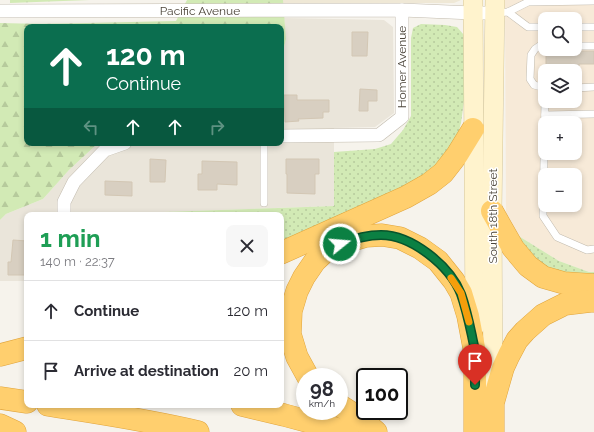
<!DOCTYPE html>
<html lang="en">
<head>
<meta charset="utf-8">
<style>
	:root { --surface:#fff; --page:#f7f7f7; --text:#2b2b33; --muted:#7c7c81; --line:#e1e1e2 }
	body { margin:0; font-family:Raleway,sans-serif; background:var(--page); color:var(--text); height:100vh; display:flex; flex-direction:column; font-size:15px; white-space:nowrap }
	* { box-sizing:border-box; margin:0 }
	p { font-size:13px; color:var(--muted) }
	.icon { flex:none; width:22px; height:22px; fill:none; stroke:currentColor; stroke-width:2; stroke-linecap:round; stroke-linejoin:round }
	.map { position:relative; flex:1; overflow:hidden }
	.sheet { position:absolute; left:24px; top:212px; width:260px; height:196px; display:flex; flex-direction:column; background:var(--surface); border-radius:8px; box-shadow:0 2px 6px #0003 }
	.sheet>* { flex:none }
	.banner { position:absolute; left:24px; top:24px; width:260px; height:122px; border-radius:8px; box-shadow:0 2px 6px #0003; background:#0b6e4f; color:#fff; overflow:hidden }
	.buttons { position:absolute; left:538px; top:12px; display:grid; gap:8px }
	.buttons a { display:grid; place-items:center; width:44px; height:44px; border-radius:8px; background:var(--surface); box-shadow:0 2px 6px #0003; font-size:20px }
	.speed { position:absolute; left:296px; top:368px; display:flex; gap:8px; font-size:20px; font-weight:700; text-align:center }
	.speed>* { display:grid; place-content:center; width:52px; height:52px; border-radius:50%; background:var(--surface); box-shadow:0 2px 6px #0003; line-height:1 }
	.speed small { font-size:10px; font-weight:400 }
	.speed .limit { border:2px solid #111; border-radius:6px; background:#fff; color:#111 }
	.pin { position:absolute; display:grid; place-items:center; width:34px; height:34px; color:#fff; margin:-41px -17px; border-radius:50% 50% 50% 0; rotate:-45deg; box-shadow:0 0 4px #0007 }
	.pin .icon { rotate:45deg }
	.me { position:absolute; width:44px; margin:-22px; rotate:73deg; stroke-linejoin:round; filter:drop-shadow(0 0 3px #0008) }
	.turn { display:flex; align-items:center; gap:14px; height:84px; padding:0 16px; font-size:18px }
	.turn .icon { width:52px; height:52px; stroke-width:2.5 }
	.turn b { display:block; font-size:28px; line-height:34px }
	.lanes { display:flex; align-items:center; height:38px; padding:0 16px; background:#0003; justify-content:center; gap:20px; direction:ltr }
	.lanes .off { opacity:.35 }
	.round { display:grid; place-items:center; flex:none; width:42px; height:42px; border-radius:8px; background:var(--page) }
	.headline { display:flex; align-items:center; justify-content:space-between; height:68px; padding:0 16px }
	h1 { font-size:24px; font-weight:700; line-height:30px; color:#1e9e55 }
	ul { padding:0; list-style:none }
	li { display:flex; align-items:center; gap:12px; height:60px; padding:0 16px; border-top:1px solid var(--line) }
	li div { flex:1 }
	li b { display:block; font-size:15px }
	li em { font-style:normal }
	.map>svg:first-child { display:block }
	.residential { fill:#eae5da }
	.commercial { fill:#f7ead8; fill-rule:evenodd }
	.education { fill:#efe8d6 }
	.grass { fill:url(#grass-dots) }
	.forest { fill:url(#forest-firs) }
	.building { fill:#d8cfc1; stroke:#d3c7b4 }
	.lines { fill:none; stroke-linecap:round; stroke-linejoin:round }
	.service-casing { stroke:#c2bbae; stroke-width:8 }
	.minor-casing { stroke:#c2bbae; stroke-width:14 }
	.secondary-casing { stroke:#d6c79b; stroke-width:20 }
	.motorway-casing { stroke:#e0a43c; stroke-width:23 }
	.service { stroke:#fff; stroke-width:7 }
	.minor { stroke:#fff; stroke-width:13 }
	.secondary { stroke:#fff3cd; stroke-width:19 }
	.motorway { stroke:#ffcf6e; stroke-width:22 }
	.route-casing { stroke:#07532c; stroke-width:10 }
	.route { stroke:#0b8043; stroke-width:7 }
	.slow { stroke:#f59e0b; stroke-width:7 }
	.labels { text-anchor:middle; stroke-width:3; stroke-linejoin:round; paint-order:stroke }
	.street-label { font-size:12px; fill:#4b4439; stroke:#fff }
</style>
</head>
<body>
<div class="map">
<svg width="594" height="432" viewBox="0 0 594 432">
	<defs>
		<pattern id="grass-dots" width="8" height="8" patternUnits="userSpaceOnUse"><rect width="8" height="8" fill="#d2eab5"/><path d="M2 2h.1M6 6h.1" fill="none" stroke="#b6ca9c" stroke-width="1.8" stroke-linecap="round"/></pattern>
		<pattern id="forest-firs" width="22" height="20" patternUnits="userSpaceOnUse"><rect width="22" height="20" fill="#d2eab5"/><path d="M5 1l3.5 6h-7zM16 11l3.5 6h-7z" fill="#b6ca9c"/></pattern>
	</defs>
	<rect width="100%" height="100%" fill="#f6f3ec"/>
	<polygon class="residential" points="284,18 384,20 393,27 394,113 375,127 334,128 334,206 134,213 134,215 27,215 27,281 0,281 0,220 6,214 43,199 69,170 96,145 102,143 281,143 281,60 286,39"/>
	<path class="commercial" d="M505 0H594V272H589L559 261 517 235 508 228 506 212ZM545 19H575V49H545ZM545 71H575V101H545ZM545 123H575V153H545ZM545 175H575V205H545Z"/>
	<polygon class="education" points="283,0 461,0 454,3 283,3"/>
	<g class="grass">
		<polygon points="421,24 445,25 457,27 464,35 464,101 461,123 456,142 441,163 421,179 281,245 281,215 278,215 278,208 334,206 334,152 375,149 391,144 403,130 411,116 411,38 413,28"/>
		<polygon points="517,235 559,261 589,272 594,272 594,277 544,269"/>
	</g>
	<g class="forest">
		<polygon points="10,0 90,0 10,3"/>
		<path d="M187 0H283L286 39 281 60V27H27V143H102L96 145 69 170 43 199 6 214 0 220V23C58 25 117 22 176 21Z"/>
		<polygon points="278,208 278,215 134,215 134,213"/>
	</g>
	<g class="building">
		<polygon points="352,32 368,32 367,56 352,56"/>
		<polygon points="548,49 572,49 575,51 594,51 594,64 579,64 579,67 546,67 546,50"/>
		<polygon points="360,89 377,90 377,101 368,101 368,111 359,111"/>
		<polygon points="284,95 297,95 297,100 329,100 329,112 323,112 323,118 298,119 299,121 285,122"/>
		<polygon points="150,159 166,160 165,182 150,182"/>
		<polygon points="286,159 319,159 319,174 315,174 315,194 287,193 287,174 286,174"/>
		<polygon points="202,161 237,162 237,185 217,184 217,190 198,190 198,174 202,174"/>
		<polygon points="105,181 132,182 132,196 105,195"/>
		<polygon points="13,240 27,241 27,275 8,275 8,262 11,262"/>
	</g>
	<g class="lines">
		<g class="service-casing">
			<g id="service">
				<polyline points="508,12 528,27 545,27"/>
				<polyline points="495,13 508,12 528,2 594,1"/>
				<polyline points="575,27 594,27"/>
				<polyline points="545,45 541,45 535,49 531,55 530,79 534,85 545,88"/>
				<polyline points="575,46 594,46"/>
				<polyline points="575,88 594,87"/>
				<polyline points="545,101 543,216 557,237 587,250 594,249"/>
				<polyline points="545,115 594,114"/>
				<polyline points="264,143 264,203"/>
			</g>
		</g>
		<g class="minor-casing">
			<g id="minor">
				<polyline points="0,11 402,10 473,13 495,13"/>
				<polyline points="281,136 379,135 402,117 402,10"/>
				<polyline points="64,215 64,202 74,182 105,150 125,143"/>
			</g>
		</g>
		<g class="secondary-casing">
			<g id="secondary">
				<polyline points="473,0 475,326"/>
				<polyline points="493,389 492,211 495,0"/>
			</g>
		</g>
		<g class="motorway-casing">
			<g id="motorway">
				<polyline points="492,211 513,248 528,266 543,277 564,283 594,285"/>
				<polyline points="281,253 406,197 429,184 443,173 457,155 473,129"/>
				<polyline points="0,355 27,348"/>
				<polyline points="308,377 297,357 290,334 291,311 297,291 304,277 315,261 330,247 349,241 366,236 382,235 400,238 420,248 438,261 454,281 461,293 468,316 475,353 475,432"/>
				<polyline points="0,398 27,402"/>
				<path d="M48 405C98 413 148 420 198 432"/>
				<polyline points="242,405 284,415 348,432"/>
				<polyline points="339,405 361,419 376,432"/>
				<polyline points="0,425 15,432"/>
				<polyline points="493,432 493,403 503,368 509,355 517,340 525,331 543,315 565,304 590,301 594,301"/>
			</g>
		</g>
		<use href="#service" class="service"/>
		<use href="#minor" class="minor"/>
		<use href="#secondary" class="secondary"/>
		<use href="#motorway" class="motorway"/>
	</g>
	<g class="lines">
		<g class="route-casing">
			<path id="route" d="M340 244C353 239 367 235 381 235 412 235 450 266 461 294 466 308 469 322 472 336 473 342 475 348 475 354 476 364 475 375 475 385"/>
		</g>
		<use href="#route" class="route"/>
		<polyline class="slow" points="451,278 461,293 469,322"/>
	</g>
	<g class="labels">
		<g class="street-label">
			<text x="200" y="15">Pacific Avenue</text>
			<text transform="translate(402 67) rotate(-90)" y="4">Homer Avenue</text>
			<text transform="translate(493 216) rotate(-90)" y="4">South 18th Street</text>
		</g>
	</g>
</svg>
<div class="buttons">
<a><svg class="icon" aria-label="search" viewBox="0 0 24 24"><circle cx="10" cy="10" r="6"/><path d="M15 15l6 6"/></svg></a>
<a><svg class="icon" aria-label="layers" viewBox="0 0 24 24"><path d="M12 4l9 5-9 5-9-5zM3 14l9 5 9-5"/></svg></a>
<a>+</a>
<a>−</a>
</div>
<div class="speed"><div>98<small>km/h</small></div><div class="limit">100</div></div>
<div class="pin" style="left:475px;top:385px;background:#d93025"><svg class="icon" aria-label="arrive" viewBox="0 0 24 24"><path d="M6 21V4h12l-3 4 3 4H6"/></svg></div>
<svg class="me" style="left:340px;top:244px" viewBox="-20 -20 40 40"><circle r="17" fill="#0b8043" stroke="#fff" stroke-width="3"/><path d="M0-11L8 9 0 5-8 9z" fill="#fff"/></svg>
<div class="banner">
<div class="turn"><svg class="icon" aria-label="ahead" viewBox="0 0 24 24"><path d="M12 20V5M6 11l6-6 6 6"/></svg><div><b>120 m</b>Continue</div></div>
<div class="lanes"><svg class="icon off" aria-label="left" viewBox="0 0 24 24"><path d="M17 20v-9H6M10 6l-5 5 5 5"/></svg><svg class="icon" aria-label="ahead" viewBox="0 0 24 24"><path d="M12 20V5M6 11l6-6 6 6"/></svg><svg class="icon" aria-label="ahead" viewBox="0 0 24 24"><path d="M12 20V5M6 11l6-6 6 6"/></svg><svg class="icon off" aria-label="right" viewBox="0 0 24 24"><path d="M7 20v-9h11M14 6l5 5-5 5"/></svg></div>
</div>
<section class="sheet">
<div class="headline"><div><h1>1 min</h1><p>140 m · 22:37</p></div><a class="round"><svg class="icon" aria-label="close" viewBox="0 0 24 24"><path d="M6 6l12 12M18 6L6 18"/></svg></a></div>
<ul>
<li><svg class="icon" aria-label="ahead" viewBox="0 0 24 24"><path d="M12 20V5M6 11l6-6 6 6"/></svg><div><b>Continue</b></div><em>120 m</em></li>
<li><svg class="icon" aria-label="arrive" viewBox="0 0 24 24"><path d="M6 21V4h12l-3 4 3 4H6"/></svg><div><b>Arrive at destination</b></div><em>20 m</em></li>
</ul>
</section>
</div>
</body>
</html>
